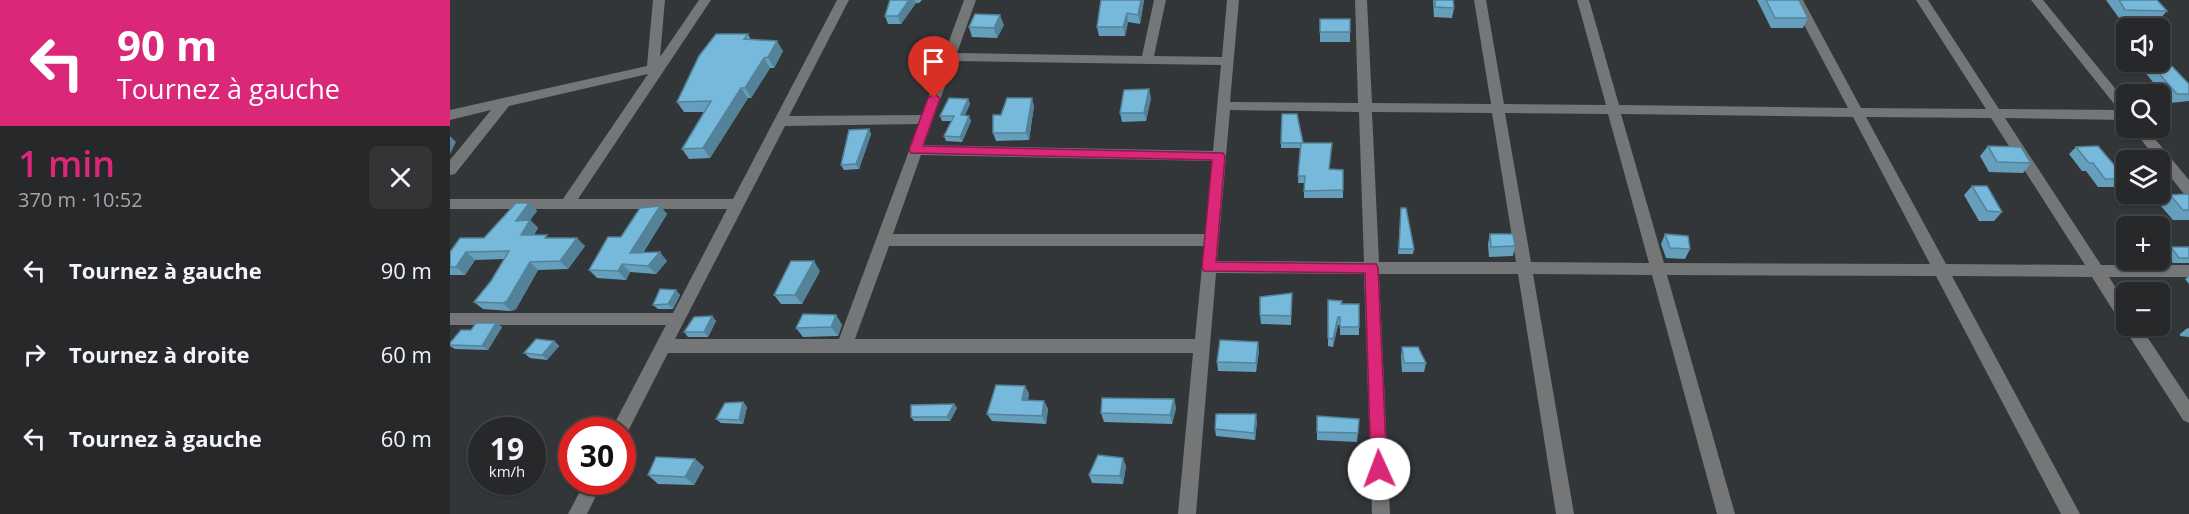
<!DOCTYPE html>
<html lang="fr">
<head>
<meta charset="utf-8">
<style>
	:root { --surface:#26282a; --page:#323436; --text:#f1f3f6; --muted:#a4a6a8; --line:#424447; --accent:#db2777 }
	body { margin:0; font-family:"Open Sans",sans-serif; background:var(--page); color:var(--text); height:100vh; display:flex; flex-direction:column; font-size:22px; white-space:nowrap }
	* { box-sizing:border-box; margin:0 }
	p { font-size:20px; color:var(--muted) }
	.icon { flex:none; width:33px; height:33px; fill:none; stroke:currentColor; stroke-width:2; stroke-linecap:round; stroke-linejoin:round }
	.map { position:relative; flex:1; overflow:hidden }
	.drawer { display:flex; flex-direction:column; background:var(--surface); width:450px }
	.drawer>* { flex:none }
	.top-card { background:#db2777; color:#fff; overflow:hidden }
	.buttons { position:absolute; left:1666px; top:18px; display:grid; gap:12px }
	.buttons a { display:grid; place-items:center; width:54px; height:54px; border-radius:9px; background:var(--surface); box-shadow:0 2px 4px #0004,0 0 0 2px var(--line); font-size:30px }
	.speed { position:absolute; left:18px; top:417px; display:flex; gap:12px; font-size:30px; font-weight:700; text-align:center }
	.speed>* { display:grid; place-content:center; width:78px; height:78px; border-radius:50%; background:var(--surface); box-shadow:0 2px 4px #0004,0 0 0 2px var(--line); line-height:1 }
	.speed small { font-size:15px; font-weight:400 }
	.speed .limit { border:9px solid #d22; background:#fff; color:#111 }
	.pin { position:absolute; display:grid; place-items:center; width:51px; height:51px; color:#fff; margin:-62px -26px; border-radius:50% 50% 50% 0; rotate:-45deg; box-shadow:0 0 6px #0007 }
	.pin .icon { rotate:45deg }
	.me { position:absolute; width:66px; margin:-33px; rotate:358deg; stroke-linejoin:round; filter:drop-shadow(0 0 4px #0008) }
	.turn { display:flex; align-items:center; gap:21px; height:126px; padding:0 18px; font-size:27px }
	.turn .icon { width:78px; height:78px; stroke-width:2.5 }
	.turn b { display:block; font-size:42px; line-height:51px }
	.round { display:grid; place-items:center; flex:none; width:63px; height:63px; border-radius:9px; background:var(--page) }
	.head { display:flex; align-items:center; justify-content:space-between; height:102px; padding:0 18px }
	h1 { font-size:36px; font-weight:600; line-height:45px; color:var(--accent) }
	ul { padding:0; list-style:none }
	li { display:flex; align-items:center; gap:18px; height:84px; padding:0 18px }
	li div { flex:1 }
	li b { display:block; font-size:22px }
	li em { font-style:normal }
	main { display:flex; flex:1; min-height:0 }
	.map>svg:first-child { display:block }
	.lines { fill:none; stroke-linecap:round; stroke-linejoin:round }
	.minor { fill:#747677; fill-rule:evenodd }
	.wall { fill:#669fbb }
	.shaded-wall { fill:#538299 }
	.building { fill:#77b9da; stroke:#538299; stroke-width:1.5 }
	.route { fill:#db2777; stroke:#8e194d; stroke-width:1.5 }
</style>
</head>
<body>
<main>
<section class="drawer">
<div class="top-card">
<div class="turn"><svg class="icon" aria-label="left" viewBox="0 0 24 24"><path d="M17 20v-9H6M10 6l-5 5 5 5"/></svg><div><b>90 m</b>Tournez à gauche</div></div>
</div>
<div class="head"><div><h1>1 min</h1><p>370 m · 10:52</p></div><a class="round"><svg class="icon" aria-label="close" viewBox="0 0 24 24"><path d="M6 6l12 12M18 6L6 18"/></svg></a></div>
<ul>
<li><svg class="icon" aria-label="left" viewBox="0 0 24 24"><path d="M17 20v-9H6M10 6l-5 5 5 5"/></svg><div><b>Tournez à gauche</b></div><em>90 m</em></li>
<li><svg class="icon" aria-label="right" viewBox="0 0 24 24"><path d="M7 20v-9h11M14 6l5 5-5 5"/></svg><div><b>Tournez à droite</b></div><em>60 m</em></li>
<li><svg class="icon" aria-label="left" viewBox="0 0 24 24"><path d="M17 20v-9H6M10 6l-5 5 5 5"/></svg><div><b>Tournez à gauche</b></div><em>60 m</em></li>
</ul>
</section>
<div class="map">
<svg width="1739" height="514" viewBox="0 0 1739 514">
	<rect width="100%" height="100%" fill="#323638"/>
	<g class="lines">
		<g class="minor">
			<path d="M203 0H215L210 57 249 0H261L128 199H283L387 0H399L339 116 472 115 514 0H526L507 53 692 56 704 0H716L704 56 772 57 777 0H789L780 102 908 103 905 0H917L922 103 1041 104 1024 0H1036L1054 104 1156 105 1127 0H1139L1169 105 1398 108 1341 0H1353L1411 108 1536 109 1466 0H1478L1549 109 1669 110 1581 0H1593L1677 103V120L1555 118 1651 265H1739V277H1659L1677 305V326H1690L1739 400V423L1733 420 1676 331 1675 324 1671 323 1642 277 1502 276 1630 514H1611L1486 276 1217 275 1285 514H1267L1202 275 1083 274 1124 514H1106L1068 274H929L940 514H922L914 274 766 273 746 514H728L743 353H218L176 435 172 437V430H161L216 325H0V313H223L277 209H0V199H113L198 74 59 106 5 174 0 175V160L41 110 0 120V110L197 66ZM504 61 771 65 763 151 474 145ZM780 110 909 112 914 262 767 261ZM922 112 1042 113 1066 262H929ZM1055 113 1158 114 1199 263 1081 262ZM1171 114 1403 117 1480 264 1214 263ZM1416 117 1541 118 1635 265 1496 264ZM469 124 389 339H225L335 126ZM471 155 762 161 755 234H443ZM439 246H754L745 339H405Z"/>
			<polygon points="1682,128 1696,128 1739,180 1739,195 1734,194"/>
			<polygon points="135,482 153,482 137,514 118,514"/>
		</g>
	</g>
	<g class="wall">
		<polygon points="440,0 472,0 469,3 466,3 451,24 438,24 435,16"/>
		<polygon points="694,0 690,24 678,22 675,36 649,36 647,27"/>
		<polygon points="983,0 1003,0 1004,8 1002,18 984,17"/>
		<polygon points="1307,0 1349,0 1358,18 1353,28 1321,28"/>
		<polygon points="1656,0 1707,0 1717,11 1709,20 1669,18"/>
		<rect x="870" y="19" width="30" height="23"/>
		<polygon points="554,25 547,38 522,37 519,27"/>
		<polygon points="298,34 301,40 333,51 324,68 320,68 301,98 298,98 260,158 239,159 232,149 254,112 234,112 227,102"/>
		<polygon points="1692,62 1710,62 1739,84 1739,101 1720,103 1689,65"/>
		<polygon points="701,98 696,121 672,122 670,113"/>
		<polygon points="518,99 520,104 515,115 521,121 512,142 496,141 494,136 501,121 492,121 490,116"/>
		<polygon points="584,106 579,140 546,141 543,133 551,115"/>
		<polygon points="419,129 421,134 409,169 394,170 391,165"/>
		<polygon points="831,143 853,143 881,150 879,169 893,190 893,198 854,198 854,183 848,183 850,148 831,148"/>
		<polygon points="1538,146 1581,163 1573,173 1539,172 1530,156"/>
		<polygon points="1626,147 1676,179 1669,187 1648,187 1636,171 1632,171 1619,154"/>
		<polygon points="1522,186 1552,212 1544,221 1529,221 1514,195"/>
		<polygon points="1739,194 1739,220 1723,220 1710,205 1720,195"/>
		<polygon points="79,203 87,211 80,220 88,228 84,235 135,246 118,269 88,270 66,309 61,311 33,309 24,302 41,281 54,259 25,260 15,275 0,275 0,252 34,238"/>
		<polygon points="210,206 217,214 193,253 217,261 206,274 180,272 176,280 147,278 139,270 171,237"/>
		<polygon points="951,208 964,249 963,254 948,254"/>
		<polygon points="1040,234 1065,246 1063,256 1039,257 1038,244"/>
		<polygon points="1215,234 1240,249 1235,259 1216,258 1211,244"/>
		<polygon points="1721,247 1739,247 1739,263 1723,263 1716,252"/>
		<polygon points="370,271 352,304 331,304 324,295"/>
		<polygon points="1739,276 1739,284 1735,279"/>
		<polygon points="226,290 230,295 223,309 208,309 203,305"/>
		<polygon points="842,293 841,325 811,324 810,315"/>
		<polygon points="878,300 892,304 909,304 909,335 890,335 890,325 888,325 883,347 878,346"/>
		<polygon points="386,315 392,325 388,336 353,337 346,328"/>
		<polygon points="262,316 266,321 258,337 238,337 234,332"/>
		<polygon points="46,323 52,327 38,350 5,349 0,346 0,343 21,330"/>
		<polygon points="1739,328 1739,337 1730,336 1730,334 1736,329"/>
		<polygon points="104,341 109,346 97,360 80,358 74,353"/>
		<polygon points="952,347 976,363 974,372 952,372 951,356"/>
		<polygon points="809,351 806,372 768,371 767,362"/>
		<polygon points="579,393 578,400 594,401 598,409 596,424 542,421 537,414"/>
		<polygon points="724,399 726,408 722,424 654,422 651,413"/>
		<polygon points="293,402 297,407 293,424 271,423 266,419"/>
		<polygon points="504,404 507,408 500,421 464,421 461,417"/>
		<polygon points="867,416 909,419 907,442 867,440"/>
		<polygon points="807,421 805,440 766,436 765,429"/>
		<polygon points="245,459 254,467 244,485 208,484 198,475"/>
		<polygon points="676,466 673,484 642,483 639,475"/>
	</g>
	<g class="shaded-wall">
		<polygon points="459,0 465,0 466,3 451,24 448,16"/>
		<polygon points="691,0 694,0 690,24 688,15"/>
		<polygon points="677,13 678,22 675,36 673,27"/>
		<polygon points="550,15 554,25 547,38 544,28"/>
		<polygon points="327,41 333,51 324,68 318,57"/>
		<polygon points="314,58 320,68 301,98 295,88"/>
		<polygon points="291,88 298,98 260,158 253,148"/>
		<polygon points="699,89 701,98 696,121 694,113"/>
		<polygon points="582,98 584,106 579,140 576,133"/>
		<polygon points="518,99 520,104 513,120 511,115"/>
		<polygon points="519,116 521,121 512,142 510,137"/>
		<polygon points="419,129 421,134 409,169 406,164"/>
		<polygon points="0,136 6,142 0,154"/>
		<polygon points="79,203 87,211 80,220 88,228 79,243 71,235 66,221"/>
		<polygon points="210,206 217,214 187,261 180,253"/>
		<polygon points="127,238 135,246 118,269 110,261"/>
		<polygon points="16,252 25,260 15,275 6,267"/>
		<polygon points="210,252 217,261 206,274 198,266"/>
		<polygon points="364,261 370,271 352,304 345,295"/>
		<polygon points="80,262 88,270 66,309 61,311 53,303"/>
		<polygon points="172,264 180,272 176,280 168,271"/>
		<polygon points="226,290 230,295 223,309 218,304"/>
		<polygon points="386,315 392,325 388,336 381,327"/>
		<polygon points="262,316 266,321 258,337 254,332"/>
		<polygon points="888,317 888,325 883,347 883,339"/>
		<polygon points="46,323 52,327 38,350 32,346"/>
		<polygon points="104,341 109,346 97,360 92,355"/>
		<polygon points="808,342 809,351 806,372 806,363"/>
		<polygon points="575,386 579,393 576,408 572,400"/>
		<polygon points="724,399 726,408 722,424 720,415"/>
		<polygon points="594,401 598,409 596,424 592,416"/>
		<polygon points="293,402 297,407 293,424 289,420"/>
		<polygon points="504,404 507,408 500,421 497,417"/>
		<polygon points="806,414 807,421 805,440 804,433"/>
		<polygon points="673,458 676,466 673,484 670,476"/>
		<polygon points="245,459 254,467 244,485 235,477"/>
	</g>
	<g class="building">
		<polygon points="440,0 459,0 448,16 435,16"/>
		<polygon points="651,0 691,0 688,15 677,13 673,27 647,27"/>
		<polygon points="985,0 1003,0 1004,8 985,7"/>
		<polygon points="1316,0 1349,0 1358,18 1325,18"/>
		<polygon points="1669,0 1707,0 1717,11 1675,10"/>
		<polygon points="525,14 550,15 544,28 519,27"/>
		<rect x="870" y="19" width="30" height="13"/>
		<polygon points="266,34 298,34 294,39 327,41 318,57 314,58 295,88 291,88 253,148 232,149 261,101 227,102 249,56"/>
		<polygon points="1710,57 1713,57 1739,84 1739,94 1727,94 1699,62 1710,62"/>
		<polygon points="699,89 694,113 670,113 674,90"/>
		<polygon points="499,98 518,99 511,115 519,116 510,137 494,136 504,116 490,116"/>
		<polygon points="557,98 582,98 576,133 543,133 543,115 551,115"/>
		<polygon points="832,114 847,114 853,143 831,143"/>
		<polygon points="419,129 406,164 391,165 399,130"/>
		<polygon points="851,143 882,143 879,169 893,170 893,190 854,191 855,176 848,176"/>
		<polygon points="1538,146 1571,147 1581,163 1547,162"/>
		<polygon points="1648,146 1676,179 1655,179 1643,163 1639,163 1626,147"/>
		<polygon points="1522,186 1537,186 1552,212 1537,211"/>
		<polygon points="1739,194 1739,210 1733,210 1720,195"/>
		<polygon points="66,203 79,203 66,221 80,220 71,235 97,235 95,238 127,238 110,261 80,262 57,301 53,303 24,302 41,281 59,251 16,252 6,267 0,267 0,252 10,238 34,238"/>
		<polygon points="210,206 180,253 210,252 198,266 172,264 168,271 139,270 158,237 171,237 190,208"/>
		<polygon points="951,208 956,208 964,249 949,249"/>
		<polygon points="1040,234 1063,234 1065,246 1041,247"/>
		<polygon points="1215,234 1238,236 1240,249 1220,248"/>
		<polygon points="1721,247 1739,247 1739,258 1729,258"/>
		<polygon points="341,261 364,261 345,295 324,295"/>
		<polygon points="210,289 226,290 218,304 203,305"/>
		<polygon points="842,293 841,316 810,315 810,297"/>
		<polygon points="878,300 892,301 891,304 909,304 909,327 890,327 890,317 888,317 883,339 878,338"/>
		<polygon points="353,314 386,315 381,327 346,328"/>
		<polygon points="262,316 254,332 234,332 244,317"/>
		<polygon points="26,323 46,323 32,346 0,345 0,343 11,330 21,330"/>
		<polygon points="86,339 104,341 92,355 74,353"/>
		<polygon points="770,340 808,342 806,363 767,362"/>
		<polygon points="952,347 968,347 976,363 954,363"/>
		<polygon points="546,385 575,386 572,400 594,401 592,416 537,414"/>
		<polygon points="652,398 724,399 720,415 651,413"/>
		<polygon points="293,402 289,420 266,419 275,403"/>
		<polygon points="504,404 497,417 461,417 461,405"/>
		<polygon points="766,414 806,414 804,433 765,429"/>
		<polygon points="867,416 909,419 908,433 867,432"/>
		<polygon points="648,455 673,458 670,476 639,475"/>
		<polygon points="206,457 245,459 235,477 198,475"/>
	</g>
	<polygon class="route" points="484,94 490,98 473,146 773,153 775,156 766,262 926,264 928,268 937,469 935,474 929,477 923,474 921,469 915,273 754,271 752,267 762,160 461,153 459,150 478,98"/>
</svg>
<div class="buttons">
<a><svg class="icon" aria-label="sound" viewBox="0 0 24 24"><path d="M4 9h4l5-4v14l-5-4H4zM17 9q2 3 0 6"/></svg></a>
<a><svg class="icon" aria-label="search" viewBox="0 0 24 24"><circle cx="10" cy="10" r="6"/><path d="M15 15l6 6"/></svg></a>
<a><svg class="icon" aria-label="layers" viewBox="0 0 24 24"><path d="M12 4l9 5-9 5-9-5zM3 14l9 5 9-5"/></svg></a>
<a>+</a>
<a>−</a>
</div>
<div class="speed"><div>19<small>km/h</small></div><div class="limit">30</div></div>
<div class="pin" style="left:484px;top:98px;background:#d93025"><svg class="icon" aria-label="arrive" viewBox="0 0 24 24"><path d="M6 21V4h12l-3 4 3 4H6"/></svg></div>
<svg class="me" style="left:929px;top:469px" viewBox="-20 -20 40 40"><circle r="19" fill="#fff"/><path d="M0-13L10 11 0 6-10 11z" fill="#db2777"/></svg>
</div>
</main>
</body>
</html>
